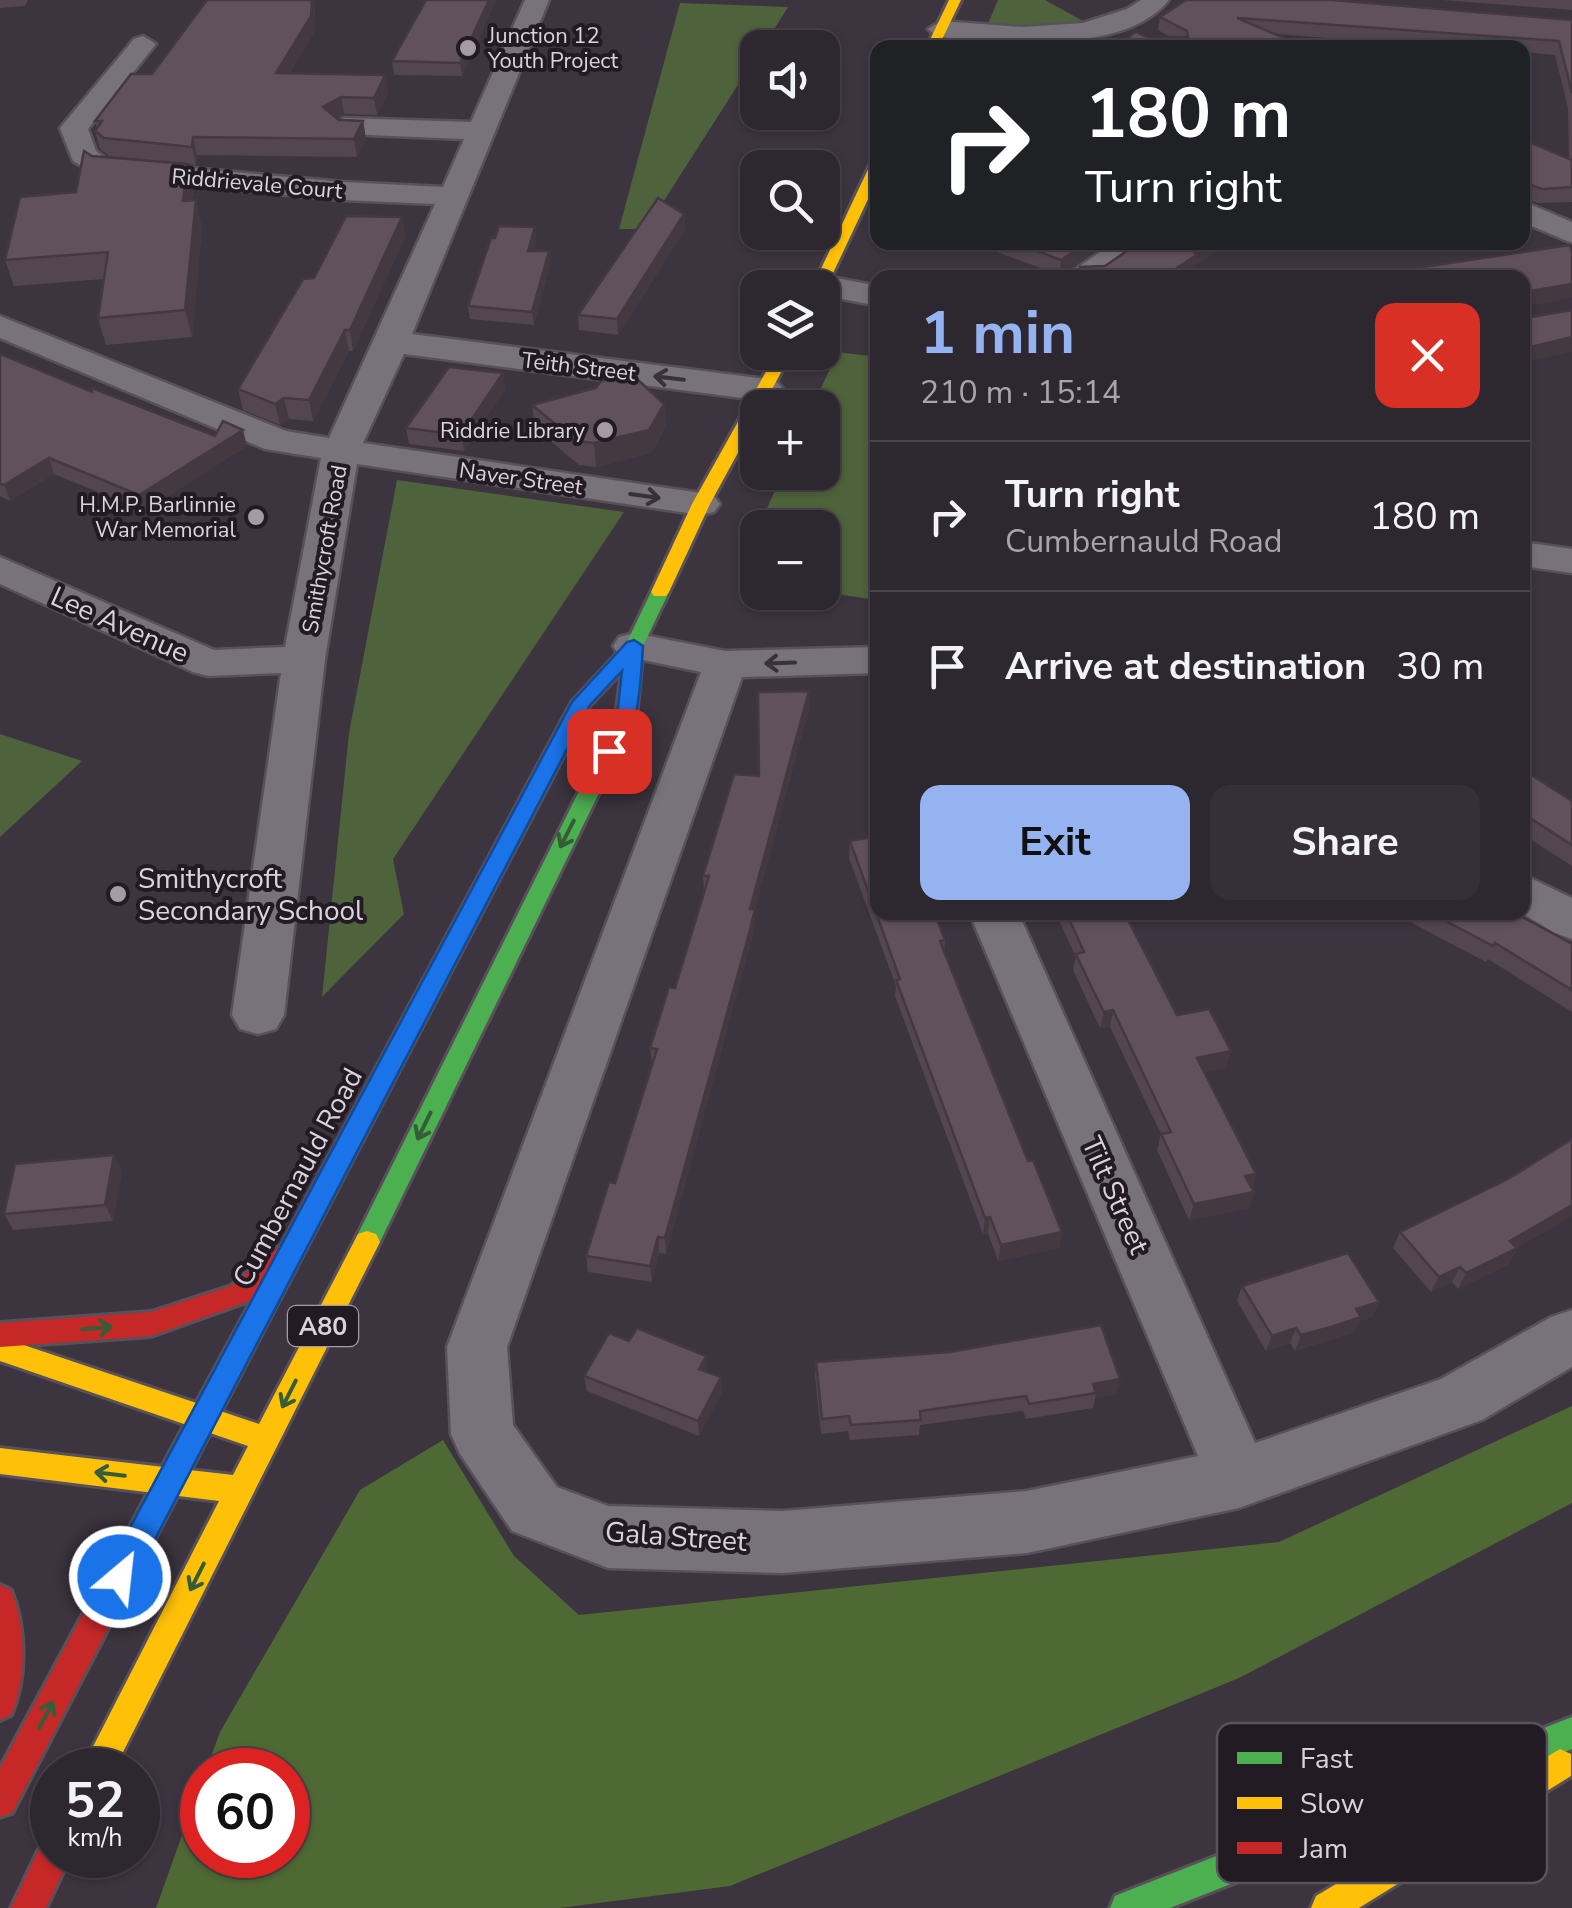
<!DOCTYPE html>
<html lang="en">
<head>
<meta charset="utf-8">
<style>
	:root { --surface:#2d272f; --page:#352f37; --text:#f1f3f6; --muted:#a7a5aa; --line:#48444b; --accent:#95b2f1 }
	body { margin:0; font-family:"Nunito Sans",sans-serif; background:var(--page); color:var(--text); height:100vh; display:flex; flex-direction:column; font-size:38px; white-space:nowrap }
	* { box-sizing:border-box; margin:0 }
	p { font-size:32px; color:var(--muted) }
	.icon { flex:none; width:55px; height:55px; fill:none; stroke:currentColor; stroke-width:2; stroke-linecap:round; stroke-linejoin:round }
	.map { position:relative; flex:1; overflow:hidden }
	.side { position:absolute; left:870px; top:270px; width:660px; height:650px; display:flex; flex-direction:column; background:var(--surface); border-radius:20px; box-shadow:0 2px 8px #0004,0 0 0 2px var(--line) }
	.side>* { flex:none }
	.hud { position:absolute; left:870px; top:40px; width:660px; height:210px; border-radius:20px; box-shadow:0 2px 8px #0004,0 0 0 2px var(--line); background:#202124; color:#fff; overflow:hidden }
	.fabs { position:absolute; left:740px; top:30px; display:grid; gap:20px }
	.fabs a { display:grid; place-items:center; width:100px; height:100px; border-radius:20px; background:var(--surface); box-shadow:0 2px 8px #0004,0 0 0 2px var(--line); font-size:50px }
	.speed { position:absolute; left:30px; top:1748px; display:flex; gap:20px; font-size:50px; font-weight:700; text-align:center }
	.speed>* { display:grid; place-content:center; width:130px; height:130px; border-radius:50%; background:var(--surface); box-shadow:0 2px 8px #0004,0 0 0 2px var(--line); line-height:1 }
	.speed small { font-size:25px; font-weight:400 }
	.speed .limit { border:15px solid #d22; background:#fff; color:#111 }
	.pin { position:absolute; display:grid; place-items:center; width:85px; height:85px; color:#fff; margin:-42px; border-radius:20px; box-shadow:0 5px 15px #0006 }
	.me { position:absolute; width:110px; margin:-55px; rotate:28deg; stroke-linejoin:round; filter:drop-shadow(0 0 8px #0008) }
	.turn { display:flex; align-items:center; gap:35px; height:210px; padding:0 50px; font-size:45px }
	.turn .icon { width:130px; height:130px; stroke-width:2.5 }
	.turn b { display:block; font-size:70px; line-height:85px }
	.round { display:grid; place-items:center; flex:none; width:105px; height:105px; border-radius:20px; background:var(--page) }
	.summary { display:flex; align-items:center; justify-content:space-between; height:170px; padding:0 50px }
	h1 { font-size:60px; font-weight:700; line-height:75px; color:var(--accent) }
	.action { display:flex; gap:20px; margin-top:auto; padding:20px 50px }
	.action a { flex:1; height:115px; border-radius:20px; background:var(--accent); color:#111; font-size:40px; font-weight:700; line-height:115px; text-align:center }
	.action a+a { background:var(--page); color:var(--text) }
	ul { padding:0; list-style:none }
	li { display:flex; align-items:center; gap:30px; height:150px; padding:0 50px; border-top:2px solid var(--line) }
	li div { flex:1 }
	li b { display:block; font-size:38px }
	li em { font-style:normal }
	.map>svg:first-child { display:block }
	.green { fill:#4e623b }
	.forest { fill:#4f6934 }
	.lines { fill:none; stroke-linecap:round; stroke-linejoin:round }
	.street-casing { stroke:#58515a; stroke-width:5 }
	.fast-casing { stroke:#58515a; stroke-width:6 }
	.slow-casing { stroke:#58515a; stroke-width:6 }
	.jam-casing { stroke:#58515a; stroke-width:6 }
	.street { fill:#78727a; fill-rule:evenodd }
	.fast { fill:#4caf50; fill-rule:evenodd }
	.slow { fill:#ffc107; fill-rule:evenodd }
	.jam { fill:#c62828; fill-rule:evenodd }
	.wall { fill:#534650 }
	.shaded-wall { fill:#443941 }
	.building { fill:#61515d; stroke:#443941; stroke-width:2.5 }
	.oneway { stroke:#38313a }
	.oneway2 { stroke:#355e38 }
	.route { fill:#1a73e8; stroke:#114b97; stroke-width:2.5 }
	.poi-dot { fill:#a49ba6; stroke:#221b24; stroke-width:4 }
	.labels { text-anchor:middle; stroke-width:8; stroke-linejoin:round; paint-order:stroke }
	.far-poi-label { font-size:22px; fill:#dcd2de; stroke:#221b24; text-anchor:end }
	.far-street-label { font-size:22px; fill:#dcd2de; stroke:#221b24 }
	.shield { fill:#221b24; stroke:#a49ba6; stroke-width:2.5 }
	.shield-label { font-size:25px; font-weight:bold; fill:#dcd2de }
	.street-label { font-size:28px; fill:#dcd2de; stroke:#221b24 }
	.poi-label { font-size:28px; fill:#dcd2de; stroke:#221b24; text-anchor:start }
	.key { fill:#221b24; stroke:#5a525c; stroke-width:2.5 }
	.key-label { font-size:28px; fill:#dcd2de }
</style>
</head>
<body>
<div class="map">
<svg width="1572" height="1908" viewBox="0 0 1572 1908">
	<rect width="100%" height="100%" fill="#3c343f"/>
	<g class="green">
		<polygon points="998,0 1045,0 1083,21 1041,26 987,26"/>
		<polygon points="680,3 788,7 763,47 758,48 757,55 646,229 619,229"/>
		<polygon points="838,352 877,357 877,600 823,592 822,528 758,528 783,473 822,472 822,408 812,407"/>
		<polygon points="397,480 624,512 393,859 404,914 322,997 349,733"/>
		<polygon points="0,734 82,761 0,837"/>
	</g>
	<polygon class="forest" points="1572,1406 1572,1503 1239,1678 730,1886 560,1908 156,1908 202,1779 202,1855 288,1855 288,1770 206,1770 220,1732 360,1490 443,1440 514,1556 579,1615 1279,1542"/>
	<g class="lines">
		<g class="street-casing">
			<g id="street">
				<polygon points="525,0 549,0 412,334 766,379 778,383 784,390 778,397 766,401 404,354 363,443 701,493 714,496 720,504 714,512 701,515 357,464 325,659 284,1015 276,1029 258,1034 240,1029 232,1015 281,673 208,676 193,672 0,584 0,557 214,650 285,647 321,458 265,449 0,338 0,316 286,431 329,438 435,204 342,200 100,177 73,161 60,128 134,39 143,36 156,44 88,129 96,151 108,160 342,182 443,187 464,139 344,134 330,126 344,118 471,122"/>
				<path d="M1141 0H1169C1130 49 1029 44 973 40 958 38 938 40 928 29L941 21 1023 27 1083 23 1127 9Z"/>
				<polygon points="1522,201 1572,222 1572,243 1522,222"/>
				<polygon points="1115,242 1153,242 1101,278 1062,278"/>
				<polygon points="820,275 878,286 878,306 822,295 822,288 806,288 809,278"/>
				<polygon points="1522,542 1572,549 1572,573 1522,566"/>
				<polygon points="634,633 725,651 878,647 878,673 742,677 507,1347 513,1425 557,1487 608,1506 783,1511 1027,1491 1198,1456 969,912 1018,912 1255,1443 1441,1379 1551,1317 1572,1310 1572,1367 1482,1420 1239,1508 1027,1553 783,1573 608,1568 512,1531 460,1454 451,1434 447,1347 701,672 619,655 613,646 619,637"/>
				<polygon points="1522,874 1572,898 1572,939 1555,933 1520,912"/>
			</g>
		</g>
		<g class="fast-casing">
			<g id="fast">
				<polygon points="660,587 669,592 643,646 636,717 376,1250 367,1253 358,1250 354,1242 616,717 622,671 590,705 287,1285 278,1288 269,1285 265,1277 269,1269 572,702 626,644 651,592"/>
				<polygon points="1572,1717 1572,1749 1170,1908 1110,1908 1115,1896 1127,1891"/>
			</g>
		</g>
		<g class="slow-casing">
			<g id="slow">
				<polygon points="949,0 961,0 938,48 926,48"/>
				<polygon points="878,159 878,178 826,288 822,291 822,288 812,288 871,163"/>
				<polygon points="777,352 792,352 762,408 758,408 758,416 710,504 669,592 666,596 654,596 651,592 692,504"/>
				<polygon points="367,1231 376,1234 380,1242 114,1770 81,1770 219,1501 0,1474 0,1448 233,1475 248,1446 0,1361 0,1337 259,1424 358,1234"/>
				<polygon points="1560,1749 1571,1754 1571,1776 1359,1908 1311,1908 1316,1896"/>
			</g>
		</g>
		<g class="jam-casing">
			<g id="jam">
				<polygon points="289,1243 298,1246 302,1254 288,1270 291,1277 287,1285 12,1813 0,1817 0,1768 252,1300 151,1336 0,1347 0,1323 151,1312 231,1286 280,1246"/>
				<path d="M0 1585 11 1590C26 1627 27 1678 11 1715L0 1720Z"/>
				<polygon points="52,1839 52,1855 71,1855 46,1908 11,1908 42,1843"/>
			</g>
		</g>
		<use href="#street" class="street"/>
		<use href="#fast" class="fast"/>
		<use href="#slow" class="slow"/>
		<use href="#jam" class="jam"/>
	</g>
	<g class="wall">
		<polygon points="0,0 28,0 25,6 0,8"/>
		<polygon points="207,0 315,0 314,32 290,73 385,75 388,92 377,115 344,114 337,118 363,121 366,139 357,157 197,155 196,165 109,156 100,149 95,131 97,128 95,121 152,74"/>
		<polygon points="496,0 462,76 394,75 392,61"/>
		<polygon points="1442,0 1572,0 1572,10"/>
		<polygon points="1160,17 1572,20 1572,202 1537,203 1522,198 1522,139 1569,159 1568,108 1555,55 1522,52 1522,48 1457,48 1276,34 1308,48 1117,48 1117,45 1150,38 1172,38 1158,30"/>
		<polygon points="92,156 187,164 193,190 192,200 202,226 192,337 106,345 98,318 104,279 14,286 5,260 76,192"/>
		<polygon points="684,214 685,229 618,335 579,330 578,315"/>
		<polygon points="402,217 405,237 353,351 349,351 313,421 289,419 280,425 243,410 238,389 314,278"/>
		<polygon points="535,227 536,240 533,251 549,251 550,264 534,325 470,319 468,306 495,238"/>
		<polygon points="995,242 1108,242 1060,275 994,251"/>
		<polygon points="1196,265 1195,269 1182,278 1078,278 1079,267"/>
		<polygon points="0,354 92,392 247,446 144,511 54,474 10,501 0,496"/>
		<polygon points="503,373 505,389 464,451 409,444 406,428"/>
		<polygon points="664,404 666,427 651,453 596,467 579,465 535,428 532,405"/>
		<polygon points="809,691 809,708 755,909 755,926 666,1254 659,1253 652,1282 588,1272 586,1256 615,1183 652,1065 650,1048 675,988 704,892 703,876"/>
		<polygon points="1522,769 1572,801 1572,866 1522,834"/>
		<polygon points="850,841 945,940 944,952 1028,1161 1062,1232 1059,1248 998,1261 988,1233 983,1234 895,996 896,986 849,858"/>
		<polygon points="1055,912 1124,912 1177,1015 1226,1068 1205,1072 1256,1174 1252,1188 1254,1192 1249,1208 1189,1220 1157,1150 1161,1134 1110,1027 1100,1028 1073,970 1076,957"/>
		<polygon points="1391,912 1513,912 1572,944 1572,1012 1488,959 1486,962"/>
		<polygon points="122,1171 113,1221 13,1230 4,1214"/>
		<polygon points="1400,1232 1517,1248 1509,1264 1458,1289 1452,1282 1431,1292 1393,1248"/>
		<polygon points="1242,1286 1379,1302 1372,1317 1359,1321 1354,1332 1295,1351 1290,1343 1266,1351 1237,1301"/>
		<polygon points="816,1362 1120,1379 1116,1394 1095,1398 1093,1408 1026,1419 1023,1411 920,1425 919,1435 850,1440 848,1431 821,1434 815,1377"/>
		<polygon points="706,1372 721,1377 722,1392 699,1436 587,1391 584,1376"/>
	</g>
	<g class="shaded-wall">
		<polygon points="312,0 315,0 314,32 280,90 276,73"/>
		<polygon points="489,0 496,0 462,76 460,63"/>
		<polygon points="385,75 388,92 377,115 374,98"/>
		<polygon points="341,97 344,114 326,125 323,107"/>
		<polygon points="363,121 366,139 357,157 354,139"/>
		<polygon points="193,137 197,155 196,165 192,147"/>
		<polygon points="187,164 193,190 189,227 183,201"/>
		<polygon points="196,200 202,226 192,337 185,310"/>
		<polygon points="684,214 685,229 618,335 617,319"/>
		<polygon points="402,217 405,237 353,351 350,330"/>
		<polygon points="535,227 536,240 529,264 528,251"/>
		<polygon points="1088,242 1108,242 1060,275 1061,260"/>
		<polygon points="1211,242 1231,242 1196,265 1195,269 1182,278 1162,278"/>
		<polygon points="549,251 550,264 534,325 532,312"/>
		<polygon points="1572,284 1572,298 1522,307 1524,292"/>
		<polygon points="345,330 349,351 313,421 309,400"/>
		<polygon points="1572,337 1572,352 1522,363 1522,349"/>
		<polygon points="503,373 505,389 464,451 461,435"/>
		<polygon points="284,398 289,419 280,425 275,404"/>
		<polygon points="664,404 666,427 651,453 596,467 594,443"/>
		<polygon points="243,430 247,446 144,511 139,495"/>
		<polygon points="49,458 54,474 10,501 4,485"/>
		<polygon points="809,691 809,708 751,925 750,909"/>
		<polygon points="755,909 755,926 666,1254 665,1238"/>
		<polygon points="1113,1010 1110,1027 1100,1028 1104,1012"/>
		<polygon points="1231,1051 1226,1068 1193,1075 1197,1058"/>
		<polygon points="114,1155 122,1171 113,1221 105,1205"/>
		<polygon points="1256,1174 1251,1190 1245,1176"/>
		<polygon points="1254,1192 1249,1208 1189,1220 1194,1204"/>
		<polygon points="1572,1205 1572,1216 1514,1250 1517,1248 1509,1264 1458,1289 1466,1273 1510,1241"/>
		<polygon points="990,1217 988,1233 983,1234 985,1218"/>
		<polygon points="1062,1232 1059,1248 998,1261 1001,1245"/>
		<polygon points="658,1237 659,1253 652,1282 650,1266"/>
		<polygon points="1460,1267 1452,1282 1431,1292 1439,1277"/>
		<polygon points="1379,1302 1372,1317 1359,1321 1354,1332 1295,1351 1301,1335 1356,1309"/>
		<polygon points="1296,1328 1290,1343 1266,1351 1272,1336"/>
		<polygon points="706,1356 707,1371 699,1369"/>
		<polygon points="721,1377 722,1392 699,1436 698,1421"/>
		<polygon points="1120,1379 1116,1394 1095,1398 1096,1393 1093,1384"/>
	</g>
	<g class="building">
		<polygon points="207,0 312,0 311,16 276,73 385,75 374,98 341,97 323,107 339,120 363,121 354,139 193,137 192,147 104,138 95,131 102,121 95,121 131,74 152,74"/>
		<polygon points="426,0 489,0 460,63 392,61"/>
		<polygon points="1186,0 1332,0 1572,20 1572,93 1559,41 1237,18 1308,48 1122,48 1117,45 1136,32 1150,38 1188,37 1187,31 1160,17"/>
		<polygon points="1522,139 1572,160 1572,187 1542,189 1526,183 1522,190"/>
		<polygon points="84,151 92,156 187,164 183,201 196,200 185,310 98,318 108,252 5,260 20,197 76,192"/>
		<polygon points="658,198 684,214 617,319 578,315"/>
		<polygon points="346,216 402,217 350,330 345,330 309,400 284,398 275,404 238,389 303,279 314,278"/>
		<polygon points="499,226 535,227 528,251 549,251 532,312 468,306 491,238 495,238"/>
		<polygon points="1013,242 1088,242 1061,260"/>
		<polygon points="1140,242 1211,242 1195,253 1198,254 1162,278 1109,278 1079,267 1105,266"/>
		<polygon points="1570,245 1572,253 1572,284 1524,292 1525,318 1572,310 1572,337 1522,349 1522,278 1350,278"/>
		<polygon points="0,354 92,392 92,388 215,436 223,421 243,430 139,495 49,458 4,485 0,483"/>
		<polygon points="449,367 503,373 461,435 406,428"/>
		<polygon points="619,376 636,378 664,404 649,430 594,443 576,441 532,405 596,388 601,381"/>
		<polygon points="809,691 750,909 755,909 750,930 665,1238 658,1237 650,1266 586,1256 609,1182 615,1183 657,1049 650,1048 669,987 675,988 709,876 703,876 734,774 759,776 758,692"/>
		<polygon points="1522,769 1572,801 1572,845 1522,813"/>
		<polygon points="878,836 878,912 934,912 945,940 940,941 963,999 1028,1161 1033,1160 1062,1232 1001,1245 990,1217 985,1218 896,980 900,979 850,841"/>
		<polygon points="1066,912 1124,912 1177,1015 1209,1009 1231,1051 1197,1058 1256,1174 1245,1176 1254,1192 1194,1204 1161,1134 1171,1132 1113,1010 1104,1012 1089,982 1076,954 1084,952"/>
		<polygon points="1429,912 1513,912 1565,940 1572,944 1572,990 1495,943 1493,946"/>
		<polygon points="1572,1139 1572,1205 1510,1241 1517,1248 1466,1273 1460,1267 1439,1277 1400,1232 1508,1179"/>
		<polygon points="114,1155 105,1205 4,1214 15,1164"/>
		<polygon points="1348,1253 1379,1302 1356,1309 1361,1317 1331,1327 1301,1335 1296,1328 1272,1336 1242,1286"/>
		<polygon points="1101,1325 1120,1379 1093,1384 1096,1393 1029,1404 1026,1396 920,1411 921,1420 851,1425 849,1416 822,1419 816,1362 950,1352"/>
		<polygon points="637,1328 706,1356 699,1369 721,1377 698,1421 584,1376 609,1333 629,1341"/>
	</g>
	<defs><path id="oneway-shaft" d="M-6 0H5M1.5-3L5.5 0L1.5 3" fill="none" stroke-width="1.6" stroke-linecap="round" stroke-linejoin="round" transform="scale(2.5)"/></defs>
	<g class="oneway">
		<use href="#oneway-shaft" transform="translate(669 378) rotate(-173)"/>
		<use href="#oneway-shaft" transform="translate(645 496) rotate(8)"/>
		<use href="#oneway-shaft" transform="translate(780 663) rotate(178)"/>
	</g>
	<g class="oneway2">
		<use href="#oneway-shaft" transform="translate(567 834) rotate(117)"/>
		<use href="#oneway-shaft" transform="translate(424 1126) rotate(116)"/>
		<use href="#oneway-shaft" transform="translate(97 1328) rotate(-5)"/>
		<use href="#oneway-shaft" transform="translate(289 1394) rotate(117)"/>
		<use href="#oneway-shaft" transform="translate(110 1474) rotate(-173)"/>
		<use href="#oneway-shaft" transform="translate(197 1577) rotate(117)"/>
		<use href="#oneway-shaft" transform="translate(46 1715) rotate(-62)"/>
	</g>
	<path class="route" d="M634 640 643 646C641 674 640 747 609 758L599 751 617 717 622 671 590 705 130 1587 120 1592 109 1587 104 1577 109 1567 572 702 627 642Z"/>
	<g class="poi-dot">
		<circle cx="468" cy="48" r="10"/>
		<circle cx="605" cy="430" r="10"/>
		<circle cx="256" cy="517" r="10"/>
		<circle cx="118" cy="894" r="10"/>
	</g>
	<g class="labels">
		<g class="far-poi-label">
			<text x="488" y="43" text-anchor="start">Junction 12<tspan x="488" dy="25">Youth Project</tspan></text>
			<text x="585" y="438">Riddrie Library</text>
			<text x="236" y="512">H.M.P. Barlinnie<tspan x="236" dy="25">War Memorial</tspan></text>
		</g>
		<g class="far-street-label">
			<text transform="translate(257 183) rotate(5)" y="8">Riddrievale Court</text>
			<text transform="translate(579 366) rotate(7)" y="8">Teith Street</text>
			<text transform="translate(521 478) rotate(8)" y="8">Naver Street</text>
			<text transform="translate(324 549) rotate(-80)" y="8">Smithycroft Road</text>
		</g>
		<rect class="shield" x="288" y="1306" width="70" height="40" rx="8"/>
		<g class="shield-label">
			<text x="323" y="1335">A80</text>
		</g>
		<g class="street-label">
			<text transform="translate(120 624) rotate(24)" y="10">Lee Avenue</text>
			<text transform="translate(297 1177) rotate(-62)" y="10">Cumbernauld Road</text>
			<text transform="translate(1116 1195) rotate(66)" y="10">Tilt Street</text>
			<text transform="translate(676 1536) rotate(4)" y="10">Gala Street</text>
		</g>
		<g class="poi-label">
			<text x="138" y="888">Smithycroft<tspan x="138" dy="32">Secondary School</tspan></text>
		</g>
	</g>
	<rect x="1217" y="1723" width="330" height="160" rx="15" class="key"/>
	<rect x="1237" y="1752" width="45" height="12" fill="#4caf50"/>
	<rect x="1237" y="1797" width="45" height="12" fill="#ffc107"/>
	<rect x="1237" y="1842" width="45" height="12" fill="#c62828"/>
	<g class="key-label">
		<text x="1300" y="1768">Fast</text>
		<text x="1300" y="1813">Slow</text>
		<text x="1300" y="1858">Jam</text>
	</g>
</svg>
<div class="fabs">
<a><svg class="icon" aria-label="sound" viewBox="0 0 24 24"><path d="M4 9h4l5-4v14l-5-4H4zM17 9q2 3 0 6"/></svg></a>
<a><svg class="icon" aria-label="search" viewBox="0 0 24 24"><circle cx="10" cy="10" r="6"/><path d="M15 15l6 6"/></svg></a>
<a><svg class="icon" aria-label="layers" viewBox="0 0 24 24"><path d="M12 4l9 5-9 5-9-5zM3 14l9 5 9-5"/></svg></a>
<a>+</a>
<a>−</a>
</div>
<div class="speed"><div>52<small>km/h</small></div><div class="limit">60</div></div>
<div class="pin" style="left:609px;top:751px;background:#d93025"><svg class="icon" aria-label="arrive" viewBox="0 0 24 24"><path d="M6 21V4h12l-3 4 3 4H6"/></svg></div>
<svg class="me" style="left:120px;top:1577px" viewBox="-20 -20 40 40"><circle r="17" fill="#1a73e8" stroke="#fff" stroke-width="3"/><path d="M0-11L8 9 0 5-8 9z" fill="#fff"/></svg>
<div class="hud">
<div class="turn"><svg class="icon" aria-label="right" viewBox="0 0 24 24"><path d="M7 20v-9h11M14 6l5 5-5 5"/></svg><div><b>180 m</b>Turn right</div></div>
</div>
<section class="side">
<div class="summary"><div><h1>1 min</h1><p>210 m · 15:14</p></div><a class="round" style="background:#d93025;color:#fff"><svg class="icon" aria-label="close" viewBox="0 0 24 24"><path d="M6 6l12 12M18 6L6 18"/></svg></a></div>
<ul>
<li><svg class="icon" aria-label="right" viewBox="0 0 24 24"><path d="M7 20v-9h11M14 6l5 5-5 5"/></svg><div><b>Turn right</b><p>Cumbernauld Road</p></div><em>180 m</em></li>
<li><svg class="icon" aria-label="arrive" viewBox="0 0 24 24"><path d="M6 21V4h12l-3 4 3 4H6"/></svg><div><b>Arrive at destination</b></div><em>30 m</em></li>
</ul>
<div class="action"><a>Exit</a><a>Share</a></div>
</section>
</div>
</body>
</html>
